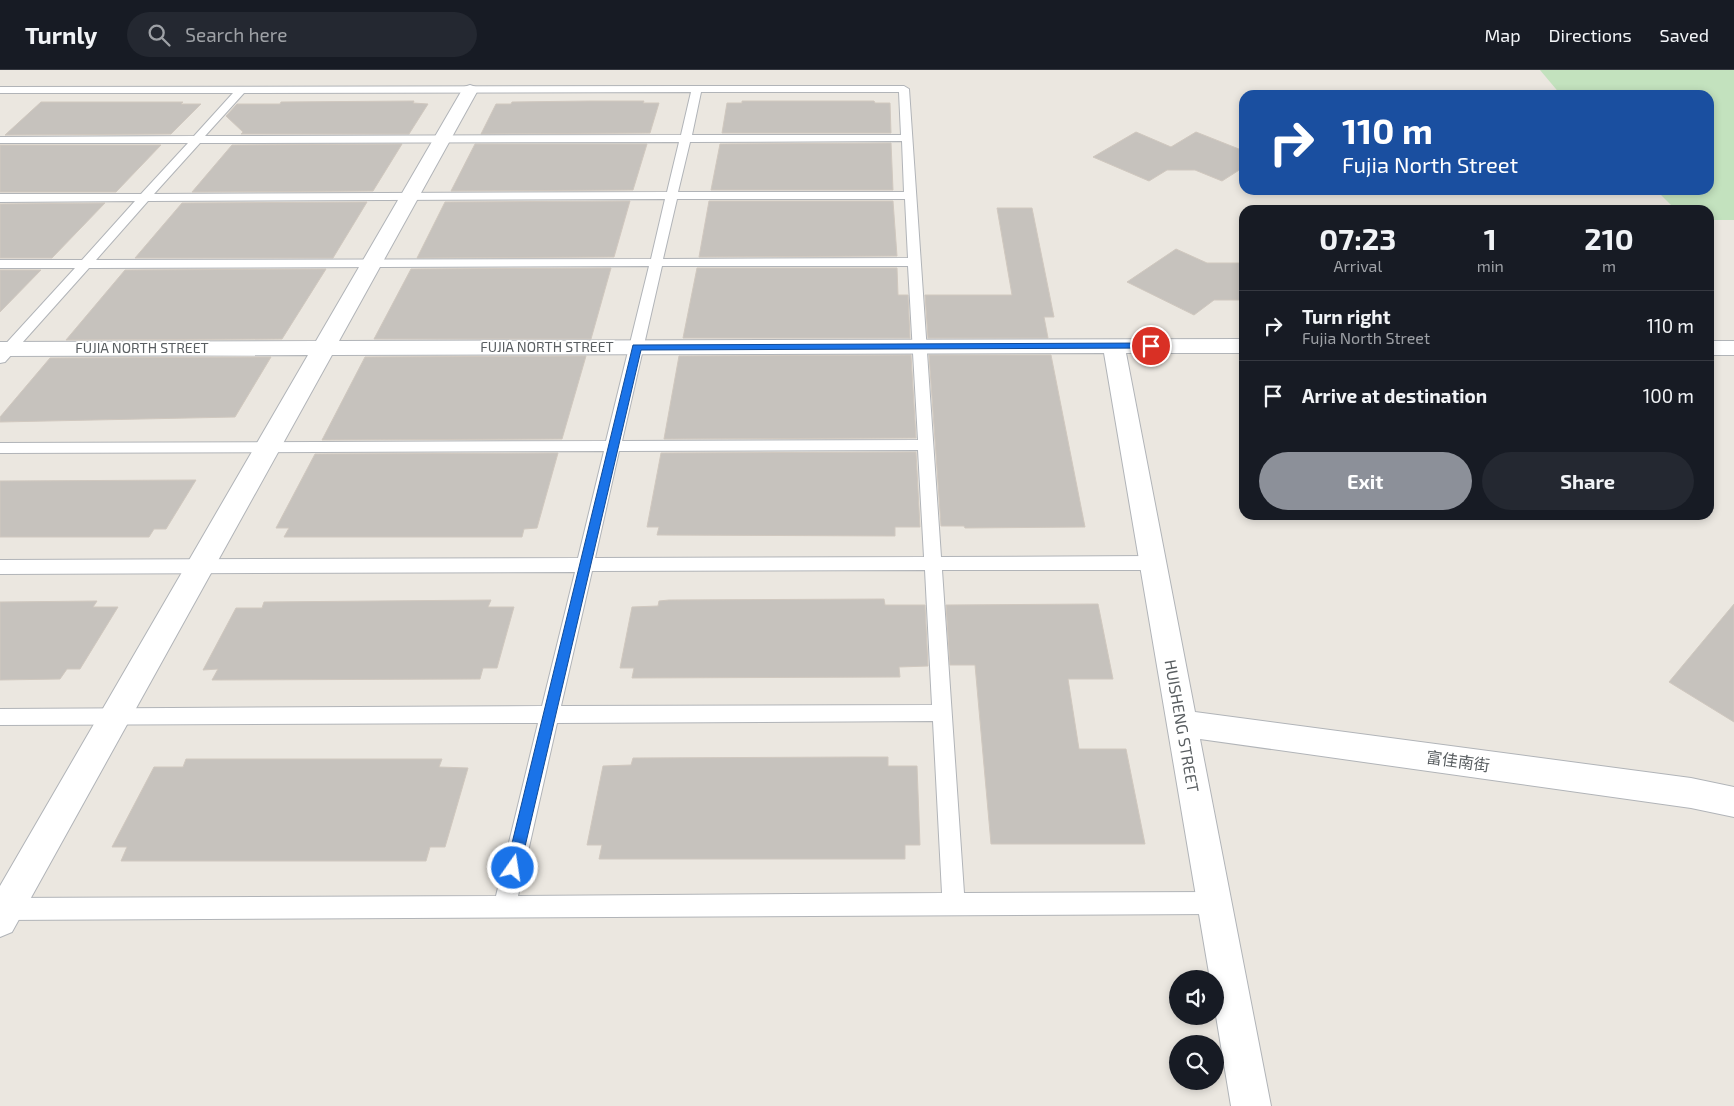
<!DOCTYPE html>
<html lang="en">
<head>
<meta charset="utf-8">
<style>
	:root { --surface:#171b24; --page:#242831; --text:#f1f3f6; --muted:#9ea1a6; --line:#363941; --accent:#8c9099 }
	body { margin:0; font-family:"Exo 2","Noto Sans SC",sans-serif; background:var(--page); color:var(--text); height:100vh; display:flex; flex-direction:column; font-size:19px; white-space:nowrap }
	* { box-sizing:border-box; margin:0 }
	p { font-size:16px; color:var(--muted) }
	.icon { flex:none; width:28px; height:28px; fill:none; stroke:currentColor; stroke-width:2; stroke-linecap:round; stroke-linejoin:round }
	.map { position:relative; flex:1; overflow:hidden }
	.drawer { position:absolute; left:1239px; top:135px; width:475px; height:315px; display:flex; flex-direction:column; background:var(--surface); border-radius:15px; box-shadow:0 2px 8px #0003 }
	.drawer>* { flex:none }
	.top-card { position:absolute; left:1239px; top:20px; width:475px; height:105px; border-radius:15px; box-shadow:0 2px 8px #0003; background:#1a4fa0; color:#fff; overflow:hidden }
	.controls { position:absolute; left:1169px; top:900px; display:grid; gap:10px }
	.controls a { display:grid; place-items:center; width:55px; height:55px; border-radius:50%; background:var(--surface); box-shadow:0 2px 8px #0003; font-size:25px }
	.pin { position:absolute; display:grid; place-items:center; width:42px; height:42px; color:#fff; margin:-21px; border:2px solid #fff; border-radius:50%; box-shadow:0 1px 5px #0007 }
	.me { position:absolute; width:55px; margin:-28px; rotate:13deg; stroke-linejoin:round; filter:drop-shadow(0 0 4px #0008) }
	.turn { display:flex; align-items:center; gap:18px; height:105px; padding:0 20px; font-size:22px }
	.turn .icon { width:65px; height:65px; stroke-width:2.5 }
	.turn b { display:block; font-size:35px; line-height:42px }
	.eta { display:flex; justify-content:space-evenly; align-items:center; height:85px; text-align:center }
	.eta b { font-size:30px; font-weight:700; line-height:35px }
	.button { display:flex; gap:10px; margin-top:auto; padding:10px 20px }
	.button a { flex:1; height:58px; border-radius:30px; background:var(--accent); color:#fff; font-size:20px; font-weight:700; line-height:58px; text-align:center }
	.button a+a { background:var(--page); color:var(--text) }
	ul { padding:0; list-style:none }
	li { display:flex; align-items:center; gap:15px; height:70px; padding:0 20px; border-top:1px solid var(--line) }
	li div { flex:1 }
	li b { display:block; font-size:19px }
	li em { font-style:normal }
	header { display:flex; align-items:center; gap:30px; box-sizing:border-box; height:70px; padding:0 25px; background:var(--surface); border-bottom:1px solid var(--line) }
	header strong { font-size:24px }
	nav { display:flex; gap:28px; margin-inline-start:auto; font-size:18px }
	.search { width:350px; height:45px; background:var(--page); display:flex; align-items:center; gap:12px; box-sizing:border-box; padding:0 18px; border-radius:28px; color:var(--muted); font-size:19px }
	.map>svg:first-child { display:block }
	.green { fill:#c3e2be }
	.building { fill:#c6c2bd; stroke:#d0c8bf }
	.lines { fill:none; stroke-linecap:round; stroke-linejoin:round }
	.lane-casing { stroke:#b1b4b8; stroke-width:2 }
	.street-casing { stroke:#b1b4b8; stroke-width:2 }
	.lane { fill:#fff; fill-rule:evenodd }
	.street { fill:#fff; fill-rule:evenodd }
	.route { fill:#1a73e8; stroke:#114b97 }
	.labels { text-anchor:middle; stroke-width:4; stroke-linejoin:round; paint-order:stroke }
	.far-street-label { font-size:14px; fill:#595e61; stroke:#fff }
	.street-label { font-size:16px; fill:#595e61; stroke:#fff }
</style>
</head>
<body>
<header>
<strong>Turnly</strong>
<div class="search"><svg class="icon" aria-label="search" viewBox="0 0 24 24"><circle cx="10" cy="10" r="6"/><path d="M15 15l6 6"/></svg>Search here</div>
<nav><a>Map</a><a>Directions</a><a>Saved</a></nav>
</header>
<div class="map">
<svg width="1734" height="1036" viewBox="0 0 1734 1036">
	<rect width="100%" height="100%" fill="#ebe7e0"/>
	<polygon class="green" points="1540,0 1734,0 1734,150 1709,150 1709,140 1676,140 1656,120 1709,120 1709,25 1561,25"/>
	<g class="building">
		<polygon points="414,31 413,33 428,34 409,64 241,64 243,62 226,46 237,34 280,34 281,32"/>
		<polygon points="590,31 644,31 643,33 659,33 650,63 481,64 496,34 511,34 512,32"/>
		<polygon points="742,31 874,31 875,33 890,33 891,63 722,63 727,33 742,33"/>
		<polygon points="41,32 183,32 181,34 201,34 171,64 5,65"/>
		<polygon points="1136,62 1171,77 1196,62 1244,81 1244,97 1222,111 1195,100 1167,100 1149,111 1093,87"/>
		<polygon points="891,73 893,120 711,120 720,74"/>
		<polygon points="402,74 373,121 192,122 232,75"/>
		<polygon points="475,74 647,74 633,120 451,121"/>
		<polygon points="0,75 161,75 116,122 0,122"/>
		<polygon points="630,131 614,187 417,188 445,132"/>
		<polygon points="709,131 893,131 897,186 699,187"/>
		<polygon points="367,132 333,188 135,188 182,133"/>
		<polygon points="105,133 52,188 0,188 0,134"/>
		<polygon points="997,138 1032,138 1054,247 1044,247 1048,268 928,268 925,225 1012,225"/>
		<polygon points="1176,179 1207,193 1244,193 1244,230 1214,230 1194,245 1127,212"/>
		<polygon points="611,198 591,269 374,269 411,199"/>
		<polygon points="697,198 897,198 898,225 908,225 910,268 683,268"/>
		<polygon points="326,199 282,269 66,270 125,200"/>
		<polygon points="0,200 41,200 0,242"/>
		<polygon points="911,285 916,368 664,369 679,286"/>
		<polygon points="929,285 1051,285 1085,457 965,458 964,456 941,456"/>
		<polygon points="586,286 562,369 322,370 365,287"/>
		<polygon points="271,287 235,347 0,352 0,347 50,288"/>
		<polygon points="916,382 920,457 895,457 895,466 657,465 659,457 647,457 661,383"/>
		<polygon points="558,383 537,458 524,459 522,467 284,467 289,458 276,458 315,384"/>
		<polygon points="196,410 166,459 154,459 149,467 0,467 0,411"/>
		<polygon points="884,529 885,535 925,535 928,596 899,597 900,607 632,608 634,598 620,598 632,537 658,536 659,531 669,530"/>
		<polygon points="491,530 488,537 514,537 497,598 483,598 480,609 212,610 218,599 203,600 236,538 262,538 264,532"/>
		<polygon points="97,531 93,537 118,537 80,599 67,599 60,609 0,610 0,532"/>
		<polygon points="1098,534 1113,609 1068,609 1079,679 1126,679 1145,774 991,774 975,595 950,595 946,535"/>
		<polygon points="1734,534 1734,652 1669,612"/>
		<polygon points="860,687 888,687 888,696 917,696 920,775 905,775 905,789 599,789 602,775 587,775 603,696 631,695 633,688"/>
		<polygon points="186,689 442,689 439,697 468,698 445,777 430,777 426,791 121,791 127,777 112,777 154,697 183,697"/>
	</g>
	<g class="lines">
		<g class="lane-casing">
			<path id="lane" d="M697 16H904L909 19 941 487 1153 486 1159 488 1162 493 1159 498 1153 500H942L964 823 1214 822 1222 825 1225 833 1222 841 1214 844 0 850V828L496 826 538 653 0 655V639L542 636 575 502 0 504V490L578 488 604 381 0 383V373L606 371 649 196 89 198 5 292 0 293V280L75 198H0V190H82L135 131 0 132V124H141L188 73H0V67L194 66 233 23H0V17ZM691 22 681 65 205 66 244 23ZM701 22H899L901 65H692ZM902 71 904 122H678L690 72ZM679 72 667 122 154 124 200 73ZM665 129 651 189 96 190 148 131ZM677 129H905L908 188 663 189ZM662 196H908L918 370 622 371ZM918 380 924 487 595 488 619 381ZM925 500 932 635 561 636 592 501ZM933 651 942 823 518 826 557 653Z"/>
		</g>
		<g class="street-casing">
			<g id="street">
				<polygon points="470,15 476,17 478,20 339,271 1244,269 1244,283 1126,283 1195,642 1691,708 1734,717 1734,747 1691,738 1200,669 1271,1036 1231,1036 1215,940 1215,909 1210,909 1104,283 332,285 12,862 0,867 0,816 308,285 0,286 0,272 316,271 462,20 464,17"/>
				<rect x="1709" y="271" width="25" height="14"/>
			</g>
		</g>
		<use href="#lane" class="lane"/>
		<use href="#street" class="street"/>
	</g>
	<polygon class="route" points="1151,273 1154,274 1154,278 641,280 520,798 518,803 513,805 508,803 506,798 633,275"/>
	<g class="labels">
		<g class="far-street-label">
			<text x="547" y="282">FUJIA NORTH STREET</text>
			<text x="142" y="283">FUJIA NORTH STREET</text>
		</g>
		<g class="street-label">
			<text transform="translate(1182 656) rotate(80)" y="6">HUISHENG STREET</text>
			<text transform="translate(1458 691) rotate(8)" y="6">富佳南街</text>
		</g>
	</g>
</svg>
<div class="controls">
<a><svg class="icon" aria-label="sound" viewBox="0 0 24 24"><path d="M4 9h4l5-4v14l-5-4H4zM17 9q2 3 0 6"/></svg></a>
<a><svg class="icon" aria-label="search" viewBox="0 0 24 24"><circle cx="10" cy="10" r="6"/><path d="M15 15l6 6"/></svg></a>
</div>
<div class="pin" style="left:1151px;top:276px;background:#d93025"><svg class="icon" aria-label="arrive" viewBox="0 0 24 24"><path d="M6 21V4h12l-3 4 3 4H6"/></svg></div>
<svg class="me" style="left:513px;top:798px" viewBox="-20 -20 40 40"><circle r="17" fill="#1a73e8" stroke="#fff" stroke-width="3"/><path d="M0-11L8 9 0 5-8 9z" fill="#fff"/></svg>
<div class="top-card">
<div class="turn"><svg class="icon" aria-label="right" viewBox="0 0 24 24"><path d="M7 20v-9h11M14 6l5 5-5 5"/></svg><div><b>110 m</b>Fujia North Street</div></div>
</div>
<section class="drawer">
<div class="eta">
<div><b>07:23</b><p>Arrival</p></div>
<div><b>1</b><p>min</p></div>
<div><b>210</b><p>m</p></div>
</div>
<ul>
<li><svg class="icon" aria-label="right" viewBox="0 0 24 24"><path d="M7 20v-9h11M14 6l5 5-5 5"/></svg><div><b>Turn right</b><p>Fujia North Street</p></div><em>110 m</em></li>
<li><svg class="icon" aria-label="arrive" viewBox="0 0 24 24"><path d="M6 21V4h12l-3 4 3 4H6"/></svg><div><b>Arrive at destination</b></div><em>100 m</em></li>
</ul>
<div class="button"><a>Exit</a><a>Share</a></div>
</section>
</div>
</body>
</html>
